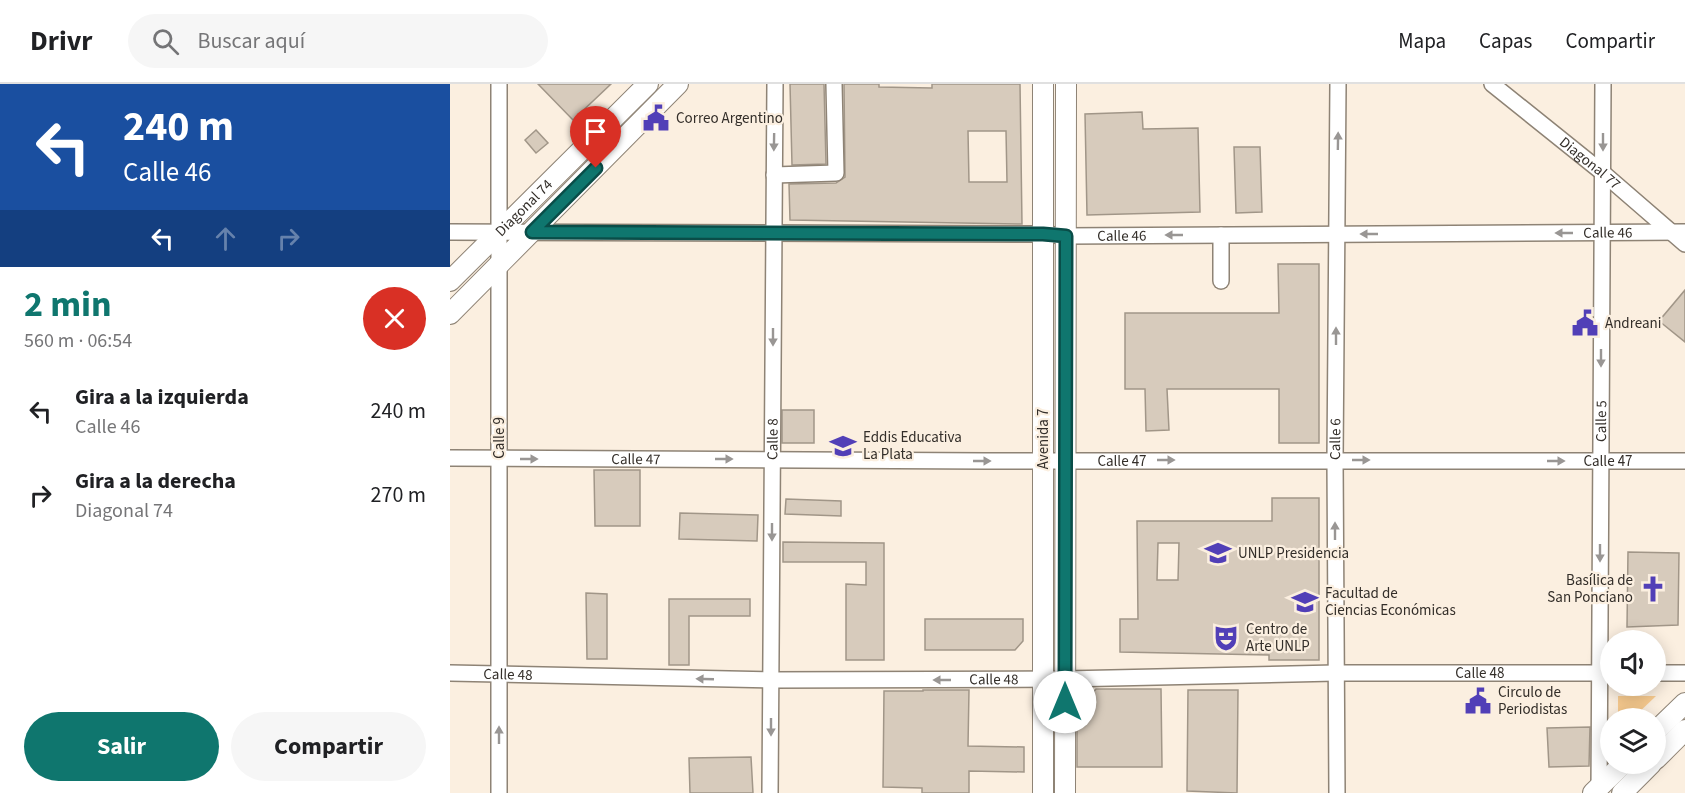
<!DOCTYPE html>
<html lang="es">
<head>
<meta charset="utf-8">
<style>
	:root { --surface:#fff; --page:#f6f6f6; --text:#202124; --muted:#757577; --line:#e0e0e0; --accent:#0f766e }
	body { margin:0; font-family:"Source Sans 3",sans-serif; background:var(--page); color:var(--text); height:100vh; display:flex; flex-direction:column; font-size:22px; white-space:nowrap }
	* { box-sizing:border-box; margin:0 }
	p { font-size:20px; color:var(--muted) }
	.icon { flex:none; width:33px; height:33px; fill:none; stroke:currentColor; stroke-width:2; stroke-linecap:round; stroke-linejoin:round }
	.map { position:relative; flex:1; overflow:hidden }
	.drawer { display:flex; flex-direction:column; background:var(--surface); width:450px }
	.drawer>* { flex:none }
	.top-card { background:#1a4fa0; color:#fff; overflow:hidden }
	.controls { position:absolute; left:1150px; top:546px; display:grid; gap:12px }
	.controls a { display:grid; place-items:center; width:66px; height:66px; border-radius:50%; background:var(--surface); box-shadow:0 3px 15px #0003; font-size:30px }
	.pin { position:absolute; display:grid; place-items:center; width:51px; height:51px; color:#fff; margin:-62px -26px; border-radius:50% 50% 50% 0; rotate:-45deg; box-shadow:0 0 6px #0007 }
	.pin .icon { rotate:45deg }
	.me { position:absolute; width:66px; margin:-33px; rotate:0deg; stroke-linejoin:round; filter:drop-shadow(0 0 4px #0008) }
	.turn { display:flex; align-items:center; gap:21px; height:126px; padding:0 24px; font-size:27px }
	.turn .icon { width:78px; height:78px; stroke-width:2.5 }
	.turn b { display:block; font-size:42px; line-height:51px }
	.lanes { display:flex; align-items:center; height:57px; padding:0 24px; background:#0003; justify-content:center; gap:30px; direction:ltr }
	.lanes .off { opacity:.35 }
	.round { display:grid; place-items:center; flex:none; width:63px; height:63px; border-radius:32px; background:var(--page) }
	.summary { display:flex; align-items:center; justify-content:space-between; height:102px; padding:0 24px }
	h1 { font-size:36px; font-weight:700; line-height:45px; color:var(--accent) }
	.action { display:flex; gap:12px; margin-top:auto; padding:12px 24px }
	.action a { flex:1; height:69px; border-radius:36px; background:var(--accent); color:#fff; font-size:24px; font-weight:700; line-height:69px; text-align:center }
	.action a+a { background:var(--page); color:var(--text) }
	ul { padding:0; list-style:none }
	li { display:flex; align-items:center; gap:18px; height:84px; padding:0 24px }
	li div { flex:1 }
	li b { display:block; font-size:22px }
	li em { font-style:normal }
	header { display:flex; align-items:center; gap:36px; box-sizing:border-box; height:84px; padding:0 30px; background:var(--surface); border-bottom:2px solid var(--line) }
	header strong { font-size:28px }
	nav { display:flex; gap:33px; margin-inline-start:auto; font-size:21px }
	.search { width:420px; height:54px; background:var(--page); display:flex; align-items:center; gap:15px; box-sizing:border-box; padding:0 21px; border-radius:33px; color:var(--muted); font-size:22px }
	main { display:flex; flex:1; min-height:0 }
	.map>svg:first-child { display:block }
	.green { fill:#f8cb8f }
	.building { fill:#d7cbbc; stroke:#a19688; stroke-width:1.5; fill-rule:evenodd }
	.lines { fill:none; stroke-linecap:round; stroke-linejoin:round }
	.minor-casing { stroke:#8e8375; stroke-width:18 }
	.major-casing { stroke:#8e8375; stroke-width:22 }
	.minor { stroke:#fff; stroke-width:15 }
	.major { stroke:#fff; stroke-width:20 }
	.oneway { fill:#999694 }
	.route-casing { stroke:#0a4d48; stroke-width:15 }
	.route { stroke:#0f766e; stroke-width:10 }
	.labels { text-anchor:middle; stroke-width:4.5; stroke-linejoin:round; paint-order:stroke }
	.poi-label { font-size:15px; fill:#332e29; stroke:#fbefe0; text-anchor:start }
	.street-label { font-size:15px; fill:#332e29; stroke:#fbefe0 }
</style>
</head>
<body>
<header>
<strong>Drivr</strong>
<div class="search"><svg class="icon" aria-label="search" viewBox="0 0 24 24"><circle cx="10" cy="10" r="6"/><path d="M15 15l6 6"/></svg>Buscar aquí</div>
<nav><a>Mapa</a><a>Capas</a><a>Compartir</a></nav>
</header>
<main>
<section class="drawer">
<div class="top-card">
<div class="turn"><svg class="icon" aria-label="left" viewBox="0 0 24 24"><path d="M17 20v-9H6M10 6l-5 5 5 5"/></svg><div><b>240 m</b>Calle 46</div></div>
<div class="lanes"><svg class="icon" aria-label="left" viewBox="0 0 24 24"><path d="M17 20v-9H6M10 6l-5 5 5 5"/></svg><svg class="icon off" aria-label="ahead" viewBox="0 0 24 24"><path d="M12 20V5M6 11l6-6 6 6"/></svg><svg class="icon off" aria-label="right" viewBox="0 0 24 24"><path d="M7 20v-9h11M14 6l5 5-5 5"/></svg></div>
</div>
<div class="summary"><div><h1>2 min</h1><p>560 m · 06:54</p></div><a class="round" style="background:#d93025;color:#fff"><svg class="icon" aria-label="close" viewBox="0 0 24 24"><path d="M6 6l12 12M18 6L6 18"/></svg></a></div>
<ul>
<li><svg class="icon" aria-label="left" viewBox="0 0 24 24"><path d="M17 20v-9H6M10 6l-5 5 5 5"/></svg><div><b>Gira a la izquierda</b><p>Calle 46</p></div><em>240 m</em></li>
<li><svg class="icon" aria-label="right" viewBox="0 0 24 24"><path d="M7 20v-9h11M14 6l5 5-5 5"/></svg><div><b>Gira a la derecha</b><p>Diagonal 74</p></div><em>270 m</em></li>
</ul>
<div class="action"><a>Salir</a><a>Compartir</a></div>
</section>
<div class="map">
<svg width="1235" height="709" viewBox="0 0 1235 709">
	<rect width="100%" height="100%" fill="#fbefe0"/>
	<polygon class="green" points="1168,612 1206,612 1183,634 1168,634"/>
	<g class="building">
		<polygon points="88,0 161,0 123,36"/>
		<polygon points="340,0 374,0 376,80 342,81"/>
		<path d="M394 0H429V3L482 4V0H570L572 140 340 136 339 100 386 99 395 93ZM518 47H556L557 98H519Z"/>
		<polygon points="692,28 693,45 748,44 750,128 637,131 635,30"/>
		<polygon points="86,46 98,59 86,69 75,56"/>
		<polygon points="784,63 810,63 812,128 786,129"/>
		<polygon points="828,180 869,180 869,359 829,359 829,305 717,305 719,346 696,347 695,305 675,305 675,229 829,229"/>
		<polygon points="1235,206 1235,258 1209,237"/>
		<rect x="332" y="326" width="32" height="33"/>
		<polygon points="144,386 190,386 190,442 145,442"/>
		<path d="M822 414H869V576H819V571L670 568V535H688L687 437H822ZM708 459H729L728 496H707Z"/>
		<polygon points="336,415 391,417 391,432 335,430"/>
		<polygon points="230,429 308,431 307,457 229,455"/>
		<polygon points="333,458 434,459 434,576 396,576 396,500 416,501 416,478 333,478"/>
		<polygon points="1178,468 1229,469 1228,541 1177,543"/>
		<polygon points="136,509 157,510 157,575 137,575"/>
		<polygon points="219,515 300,515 300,532 239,532 239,581 219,581"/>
		<polygon points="475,535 573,535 573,557 565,566 475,566"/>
		<polygon points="646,605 711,605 712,683 627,683 627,626"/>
		<polygon points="473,606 519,606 518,662 574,663 574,688 519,687 519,709 472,709 472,704 433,703 434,607 473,607"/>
		<polygon points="738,606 788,606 787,709 737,707"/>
		<polygon points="1140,643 1139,682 1099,683 1097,644"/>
		<polygon points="301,673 303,709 240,709 239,674"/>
	</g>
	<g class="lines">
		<g class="minor-casing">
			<g id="minor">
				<path id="s1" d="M1042 0 1153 89 1235 160"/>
				<polyline points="324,91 386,89 384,0"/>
				<path id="s2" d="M0 148 593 150 616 152 1235 148"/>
				<polyline points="771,151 771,197"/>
				<path id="s3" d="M0 374 535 377H1235"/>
				<path id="s4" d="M0 589 321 596 615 595 885 589H1161"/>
				<polyline points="1206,589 1235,589"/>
				<polyline points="49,709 49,0"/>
				<path id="s5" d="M320 709 325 0"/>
				<path id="s6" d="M887 709 885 376 888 0"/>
				<path id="s7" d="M1149 709 1153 0"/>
			</g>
		</g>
		<g class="major-casing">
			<g id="major">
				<path id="s8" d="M0 197 198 0"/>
				<polyline points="0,230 228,0"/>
				<polyline points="1206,647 1235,619"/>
				<polyline points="1206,675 1235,646"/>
				<polyline points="593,709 593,0"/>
				<polyline points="615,709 616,0"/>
				<polyline points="1143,709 1173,680"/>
				<polyline points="1172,709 1201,680"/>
			</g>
		</g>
		<use href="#minor" class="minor"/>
		<use href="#major" class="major"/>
	</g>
	<defs><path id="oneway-solid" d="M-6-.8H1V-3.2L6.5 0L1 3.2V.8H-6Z" transform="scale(1.5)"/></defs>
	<g class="oneway">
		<use href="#oneway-solid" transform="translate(888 57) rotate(-89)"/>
		<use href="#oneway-solid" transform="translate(324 58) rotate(91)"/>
		<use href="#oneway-solid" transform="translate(1153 58) rotate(90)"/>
		<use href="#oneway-solid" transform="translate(1114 149) rotate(180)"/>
		<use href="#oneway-solid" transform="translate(919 150) rotate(180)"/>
		<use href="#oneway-solid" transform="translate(724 151) rotate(180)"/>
		<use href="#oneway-solid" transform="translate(886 252) rotate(-90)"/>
		<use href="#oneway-solid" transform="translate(323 253) rotate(90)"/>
		<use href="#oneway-solid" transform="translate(1151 274) rotate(90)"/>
		<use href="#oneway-solid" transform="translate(79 375)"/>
		<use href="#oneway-solid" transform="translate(274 375)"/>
		<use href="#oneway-solid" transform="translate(716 376)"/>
		<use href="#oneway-solid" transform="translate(911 376)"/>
		<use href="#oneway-solid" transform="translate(532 377)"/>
		<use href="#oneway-solid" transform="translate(1106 377)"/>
		<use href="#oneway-solid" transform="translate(885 447) rotate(-90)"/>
		<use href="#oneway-solid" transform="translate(322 448) rotate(90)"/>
		<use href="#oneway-solid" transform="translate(1150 469) rotate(90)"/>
		<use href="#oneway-solid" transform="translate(255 595) rotate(-178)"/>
		<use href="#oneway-solid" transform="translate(492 596) rotate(180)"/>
		<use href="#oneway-solid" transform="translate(321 643) rotate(90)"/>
		<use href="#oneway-solid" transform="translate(49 651) rotate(-90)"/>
	</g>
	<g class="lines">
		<g class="route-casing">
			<polyline id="route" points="146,84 82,148 593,150 616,152 615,618"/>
		</g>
		<use href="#route" class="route"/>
	</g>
	<defs>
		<g id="civic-bare" transform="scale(2.07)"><path d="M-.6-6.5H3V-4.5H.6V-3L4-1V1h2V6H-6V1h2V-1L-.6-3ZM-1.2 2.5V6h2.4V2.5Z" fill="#513fb7" stroke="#fbefe0" stroke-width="2.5" paint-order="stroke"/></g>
		<g id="university-bare" transform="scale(2.07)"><path d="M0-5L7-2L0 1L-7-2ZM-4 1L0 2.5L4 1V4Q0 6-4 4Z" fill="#513fb7" stroke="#fbefe0" stroke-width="2.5" paint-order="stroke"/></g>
		<g id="church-bare" transform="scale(2.07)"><path d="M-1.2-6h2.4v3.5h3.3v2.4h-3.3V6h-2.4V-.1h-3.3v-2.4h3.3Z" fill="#513fb7" stroke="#fbefe0" stroke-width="2.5" paint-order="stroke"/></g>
		<g id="theatre-bare" transform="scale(2.07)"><path d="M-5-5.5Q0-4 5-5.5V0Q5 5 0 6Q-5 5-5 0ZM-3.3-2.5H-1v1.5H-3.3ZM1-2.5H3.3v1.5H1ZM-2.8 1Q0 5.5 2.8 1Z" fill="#513fb7" stroke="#fbefe0" stroke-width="2.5" paint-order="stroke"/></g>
	</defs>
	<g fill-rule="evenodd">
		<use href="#civic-bare" x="206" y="34"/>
		<use href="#civic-bare" x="1135" y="239"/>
		<use href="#university-bare" x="393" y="362"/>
		<use href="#university-bare" x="768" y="469"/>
		<use href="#church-bare" x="1203" y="505"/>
		<use href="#university-bare" x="855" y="518"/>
		<use href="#theatre-bare" x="776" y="554"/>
		<use href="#civic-bare" x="1028" y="617"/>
	</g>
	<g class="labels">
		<g class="poi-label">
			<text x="226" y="39">Correo Argentino</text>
			<text x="1155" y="244">Andreani</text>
			<text x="413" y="358">Eddis Educativa<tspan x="413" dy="17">La Plata</tspan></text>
			<text x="788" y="474">UNLP Presidencia</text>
			<text x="1183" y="501" text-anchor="end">Basílica de<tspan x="1183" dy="17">San Ponciano</tspan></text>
			<text x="875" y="514">Facultad de<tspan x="875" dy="17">Ciencias Económicas</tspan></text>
			<text x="796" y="550">Centro de<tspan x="796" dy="17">Arte UNLP</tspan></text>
			<text x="1048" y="613">Circulo de<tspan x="1048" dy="17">Periodistas</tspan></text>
		</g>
		<g class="street-label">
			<text dy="5" stroke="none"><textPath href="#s1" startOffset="126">Diagonal 77</textPath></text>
			<text dy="5" stroke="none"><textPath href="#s8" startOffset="104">Diagonal 74</textPath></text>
			<text dy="5" stroke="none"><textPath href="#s2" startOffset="1158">Calle 46</textPath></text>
			<text dy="5" stroke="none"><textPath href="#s2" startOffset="672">Calle 46</textPath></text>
			<text dy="5" stroke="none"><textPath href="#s7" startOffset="372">Calle 5</textPath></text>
			<text transform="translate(49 354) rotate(-90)" y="5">Calle 9</text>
			<text dy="5" stroke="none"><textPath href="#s5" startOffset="354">Calle 8</textPath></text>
			<text dy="5" stroke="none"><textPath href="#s6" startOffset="354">Calle 6</textPath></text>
			<text transform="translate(593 355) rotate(-90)" y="5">Avenida 7</text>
			<text dy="5" stroke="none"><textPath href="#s3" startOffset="186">Calle 47</textPath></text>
			<text dy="5" stroke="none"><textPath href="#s3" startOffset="672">Calle 47</textPath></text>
			<text dy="5" stroke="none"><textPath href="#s3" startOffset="1158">Calle 47</textPath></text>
			<text dy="5" stroke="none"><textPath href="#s4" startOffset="58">Calle 48</textPath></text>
			<text dy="5" stroke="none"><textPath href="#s4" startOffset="1030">Calle 48</textPath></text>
			<text dy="5" stroke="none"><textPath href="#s4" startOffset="544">Calle 48</textPath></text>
		</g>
	</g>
</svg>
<div class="controls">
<a><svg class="icon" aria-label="sound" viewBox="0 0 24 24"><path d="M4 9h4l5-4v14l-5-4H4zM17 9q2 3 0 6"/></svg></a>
<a><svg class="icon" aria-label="layers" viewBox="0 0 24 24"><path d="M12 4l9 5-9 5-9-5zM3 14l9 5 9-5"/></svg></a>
</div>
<div class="pin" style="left:146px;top:84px;background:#d93025"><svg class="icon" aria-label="arrive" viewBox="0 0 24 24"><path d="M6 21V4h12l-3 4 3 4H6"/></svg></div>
<svg class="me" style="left:615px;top:618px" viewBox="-20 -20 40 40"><circle r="19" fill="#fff"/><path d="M0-13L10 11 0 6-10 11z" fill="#0f766e"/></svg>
</div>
</main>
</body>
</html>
